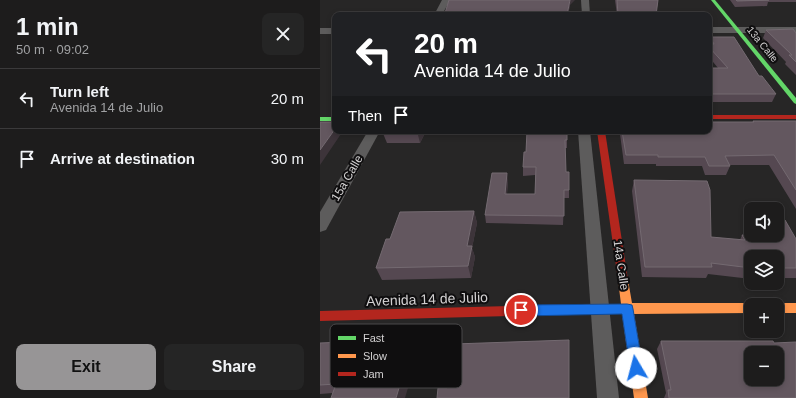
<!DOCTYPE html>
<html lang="en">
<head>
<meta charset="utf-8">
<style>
	:root { --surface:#1d1c1c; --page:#252525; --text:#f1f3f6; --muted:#a0a1a3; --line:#3b3a3b; --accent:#979596 }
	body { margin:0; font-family:Arial,sans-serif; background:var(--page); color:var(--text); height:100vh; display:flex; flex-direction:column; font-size:15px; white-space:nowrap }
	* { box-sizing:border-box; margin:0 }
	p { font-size:13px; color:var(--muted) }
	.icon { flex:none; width:22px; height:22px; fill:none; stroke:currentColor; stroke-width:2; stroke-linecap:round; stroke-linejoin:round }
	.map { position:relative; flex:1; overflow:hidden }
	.panel { display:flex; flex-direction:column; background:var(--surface); width:320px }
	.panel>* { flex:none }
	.hud { position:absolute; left:12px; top:12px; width:380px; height:122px; border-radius:8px; box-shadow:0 2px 6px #0003,0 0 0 1px var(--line); background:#202124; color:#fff; overflow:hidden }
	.fabs { position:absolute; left:424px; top:202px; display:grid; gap:8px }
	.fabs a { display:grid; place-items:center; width:40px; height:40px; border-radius:8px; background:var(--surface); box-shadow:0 2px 6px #0003,0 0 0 1px var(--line); font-size:20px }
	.pin { position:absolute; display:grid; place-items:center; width:34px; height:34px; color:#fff; margin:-17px; border:2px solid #fff; border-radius:50%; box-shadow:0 1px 4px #0007 }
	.me { position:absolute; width:44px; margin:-22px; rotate:352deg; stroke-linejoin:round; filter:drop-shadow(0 0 3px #0008) }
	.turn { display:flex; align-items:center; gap:14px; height:84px; padding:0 16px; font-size:18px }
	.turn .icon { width:52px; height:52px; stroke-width:2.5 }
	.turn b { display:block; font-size:28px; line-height:34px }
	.then { display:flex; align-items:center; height:38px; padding:0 16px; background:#0003; gap:8px; font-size:15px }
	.round { display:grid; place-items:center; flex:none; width:42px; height:42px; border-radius:8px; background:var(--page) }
	.summary { display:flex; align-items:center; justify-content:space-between; height:68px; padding:0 16px }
	h1 { font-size:24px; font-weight:700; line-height:30px }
	.action { display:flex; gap:8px; margin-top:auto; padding:8px 16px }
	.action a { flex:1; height:46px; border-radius:8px; background:var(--accent); color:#111; font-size:16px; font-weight:700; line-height:46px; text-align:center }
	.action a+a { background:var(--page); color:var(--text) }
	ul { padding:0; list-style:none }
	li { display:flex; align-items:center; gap:12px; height:60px; padding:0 16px; border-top:1px solid var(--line) }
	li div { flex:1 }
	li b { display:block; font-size:15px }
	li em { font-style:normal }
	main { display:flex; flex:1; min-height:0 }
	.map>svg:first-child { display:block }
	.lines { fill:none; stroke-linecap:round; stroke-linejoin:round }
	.street { fill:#5d5c5c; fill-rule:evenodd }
	.fast { fill:#63d668; fill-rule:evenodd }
	.slow { fill:#ff974d; fill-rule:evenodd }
	.jam { fill:#b3261e; fill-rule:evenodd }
	.wall { fill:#554851 }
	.shaded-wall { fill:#3d343a }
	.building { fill:#63575f; stroke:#746a71; fill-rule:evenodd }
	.route { fill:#1a73e8; stroke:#114b97 }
	.labels { text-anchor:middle; stroke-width:4; stroke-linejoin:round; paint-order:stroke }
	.far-street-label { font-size:10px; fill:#d3d1d2; stroke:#0f0e0f }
	.street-label { font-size:12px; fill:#d3d1d2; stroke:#0f0e0f }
	.near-street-label { font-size:14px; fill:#d3d1d2; stroke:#0f0e0f }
	.key { fill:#0f0e0f; stroke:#4a484a; stroke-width:1 }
	.key-label { font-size:11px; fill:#d3d1d2 }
</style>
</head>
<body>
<main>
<section class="panel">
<div class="summary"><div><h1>1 min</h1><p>50 m · 09:02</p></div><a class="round"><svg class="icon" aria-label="close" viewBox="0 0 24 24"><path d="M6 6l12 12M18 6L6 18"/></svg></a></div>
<ul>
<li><svg class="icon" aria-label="left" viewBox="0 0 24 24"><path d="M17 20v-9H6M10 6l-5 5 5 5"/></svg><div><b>Turn left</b><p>Avenida 14 de Julio</p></div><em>20 m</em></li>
<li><svg class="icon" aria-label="arrive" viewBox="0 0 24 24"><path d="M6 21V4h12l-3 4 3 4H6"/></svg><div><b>Arrive at destination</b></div><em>30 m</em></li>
</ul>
<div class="action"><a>Exit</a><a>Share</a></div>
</section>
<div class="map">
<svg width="476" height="398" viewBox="0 0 476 398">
	<rect width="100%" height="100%" fill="#272626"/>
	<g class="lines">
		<g class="street">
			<polygon points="122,0 130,0 122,15 114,15"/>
			<polygon points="261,0 269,0 270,15 262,15"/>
			<rect x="389" y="27" width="87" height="6"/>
			<rect x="0" y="28" width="15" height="6"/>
			<polygon points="48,131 60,131 6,230 0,232 0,212"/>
			<polygon points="258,131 270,131 299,398 277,398"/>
		</g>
		<g class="fast">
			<polygon points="391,0 395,0 476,98 476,104 474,103"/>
			<rect x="0" y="117" width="15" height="4"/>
		</g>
		<g class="slow">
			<polygon points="303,275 307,277 308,280 312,303 431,303 435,305 431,305 431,313 314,314 328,398 314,398 302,314 261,314 257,313 255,309 257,305 261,304 301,304 298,280 299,277"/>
			<polygon points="457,303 476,303 476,313 457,313 457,305 453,305"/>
		</g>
		<g class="jam">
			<rect x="389" y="115" width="87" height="4"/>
			<polygon points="277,131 285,131 308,280 307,283 303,285 299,283 298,280"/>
			<polygon points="261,304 265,305 267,309 265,313 261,314 0,321 0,311"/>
		</g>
	</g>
	<g class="wall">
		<polygon points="295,0 338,0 336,15 297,15"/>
		<polygon points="410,0 476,0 476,2 448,2 447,6 415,7"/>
		<polygon points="250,5 248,15 125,15 125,13"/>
		<polygon points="446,30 476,33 476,75 465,64 466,62 443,38"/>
		<polygon points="390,37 439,76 456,94 452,102 389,102 389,68 398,68 389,57 389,42"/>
		<polygon points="433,121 476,121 476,209 449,165 410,165 410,166 406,175 385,175 382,166 336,166 336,164 304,164 300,134 300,131 389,131 432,122"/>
		<polygon points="62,131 106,131 100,143 67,143"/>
		<polygon points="207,131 247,140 247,148 245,148 246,172 249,172 249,198 244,198 243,225 166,223 165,215 188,181 187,194 215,194 215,175 203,176 203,167 206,152"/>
		<polygon points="314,180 391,237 420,240 422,235 476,239 476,278 457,278 457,257 431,257 431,279 388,274 386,278 322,277 312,191"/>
		<polygon points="154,211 157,223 152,248 155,257 151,278 62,280 56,268"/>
		<polygon points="341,341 454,343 476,398 344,398 346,393 337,349"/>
		<polygon points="0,343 32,352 31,355 98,354 13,393 0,394"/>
	</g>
	<g class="shaded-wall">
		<polygon points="250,0 255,0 250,5 248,15 247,15"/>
		<polygon points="15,129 15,131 23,131 0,165 0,150"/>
		<polygon points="97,131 106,131 100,143"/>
		<polygon points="187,173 188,181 186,202 185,194"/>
		<polygon points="154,211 157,223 152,248 155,257 151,278 148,266 147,246"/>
		<polygon points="24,342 32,352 25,373 16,364"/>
		<polygon points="92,345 98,354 85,398 76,398"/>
	</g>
	<g class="building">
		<polygon points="129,0 250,0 247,15 137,15 138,13 125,13"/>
		<polygon points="297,0 338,0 336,15 298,15"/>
		<polygon points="416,0 449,0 417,1"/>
		<polygon points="473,29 476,33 476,62 469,55 472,55 446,30"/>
		<polygon points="390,37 414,37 439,76 442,76 456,94 389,94 389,68 408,68 389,47 389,44 394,44"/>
		<polygon points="433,121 476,121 476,190 454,155 405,156 410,166 389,166 385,157 338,157 338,155 306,155 302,131 389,131 389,122 434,122"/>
		<polygon points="0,122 15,122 15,129 0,150"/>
		<polygon points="207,131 247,131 247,140 245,140 246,172 249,172 249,190 244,190 244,216 165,215 172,173 187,173 185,194 215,194 216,167 203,167 204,152 206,152"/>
		<polygon points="314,180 387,181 390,190 391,237 425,240 422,235 457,235 457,221 465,220 476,239 476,268 457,268 457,257 431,257 431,268 391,263 392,267 325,267"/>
		<polygon points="154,211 147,246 152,246 148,266 56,268 66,239 70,239 80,212"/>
		<polygon points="64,336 72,340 79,340 92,345 76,398 11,398 16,384 0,385 0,343 24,342 16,364"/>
		<polygon points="249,340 249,398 117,398 118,388 127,388 134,344"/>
		<path d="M341 341H453L454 343 476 342V398H349L348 390H351ZM431 353H457V379H431Z"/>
	</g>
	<polygon class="route" points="307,304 312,305 313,309 323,368 321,373 316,375 312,373 310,368 302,314 201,316 197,314 195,310 197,307 201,305"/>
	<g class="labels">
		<g class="far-street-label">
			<text transform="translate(443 44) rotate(51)" y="4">13a Calle</text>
		</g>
		<g class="street-label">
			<text transform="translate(27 178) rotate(-60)" y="4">15a Calle</text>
			<text transform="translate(301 265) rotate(82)" y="4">14a Calle</text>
		</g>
		<g class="near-street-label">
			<text transform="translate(107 299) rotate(-2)" y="5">Avenida 14 de Julio</text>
		</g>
	</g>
	<rect x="10" y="324" width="132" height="64" rx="6" class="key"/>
	<rect x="18" y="336" width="18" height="4" fill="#63d668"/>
	<rect x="18" y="354" width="18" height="4" fill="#ff974d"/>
	<rect x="18" y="372" width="18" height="4" fill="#b3261e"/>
	<g class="key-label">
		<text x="43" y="342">Fast</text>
		<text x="43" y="360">Slow</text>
		<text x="43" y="378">Jam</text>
	</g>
</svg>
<div class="fabs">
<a><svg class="icon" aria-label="sound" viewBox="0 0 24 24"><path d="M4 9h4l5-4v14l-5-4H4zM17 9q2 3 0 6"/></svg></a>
<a><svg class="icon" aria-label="layers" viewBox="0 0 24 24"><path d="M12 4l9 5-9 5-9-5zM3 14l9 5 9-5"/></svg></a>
<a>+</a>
<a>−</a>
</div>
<div class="pin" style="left:201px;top:310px;background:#d93025"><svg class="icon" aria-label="arrive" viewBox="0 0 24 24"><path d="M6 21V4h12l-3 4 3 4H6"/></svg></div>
<svg class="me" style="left:316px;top:368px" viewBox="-20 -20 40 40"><circle r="19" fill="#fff"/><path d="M0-13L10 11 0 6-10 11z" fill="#1a73e8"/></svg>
<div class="hud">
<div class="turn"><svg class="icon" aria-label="left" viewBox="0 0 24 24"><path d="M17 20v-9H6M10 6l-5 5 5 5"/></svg><div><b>20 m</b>Avenida 14 de Julio</div></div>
<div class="then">Then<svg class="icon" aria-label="arrive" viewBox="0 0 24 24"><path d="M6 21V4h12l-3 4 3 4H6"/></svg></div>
</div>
</div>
</main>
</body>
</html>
